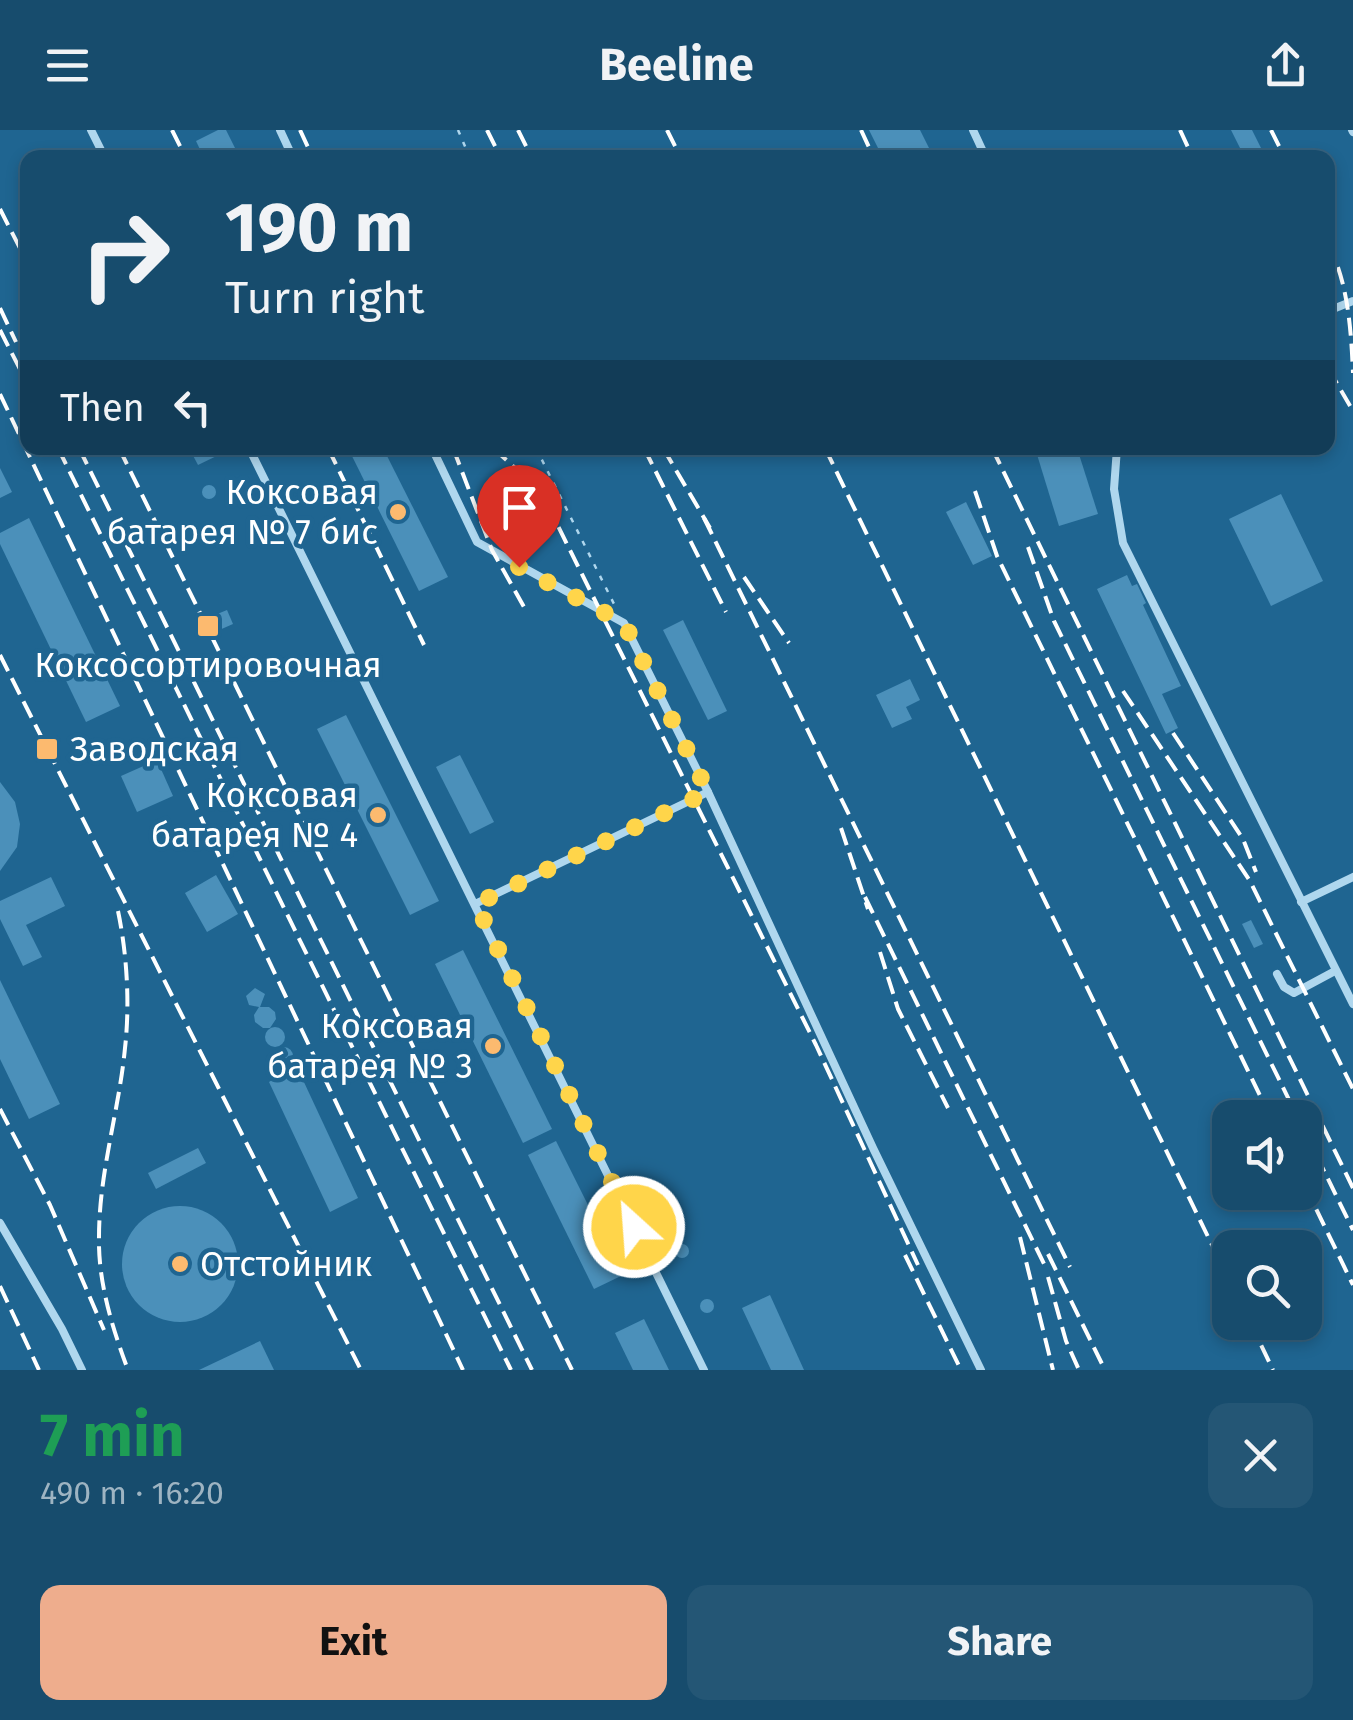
<!DOCTYPE html>
<html lang="en">
<head>
<meta charset="utf-8">
<style>
	:root { --surface:#174c6d; --page:#245675; --text:#f1f3f6; --muted:#9eb4c2; --line:#366380; --accent:#eead8d }
	body { margin:0; font-family:"Fira Sans",sans-serif; background:var(--page); color:var(--text); height:100vh; display:flex; flex-direction:column; font-size:38px; white-space:nowrap }
	* { box-sizing:border-box; margin:0 }
	p { font-size:32px; color:var(--muted) }
	.icon { flex:none; width:55px; height:55px; fill:none; stroke:currentColor; stroke-width:2; stroke-linecap:round; stroke-linejoin:round }
	.map { position:relative; height:1240px; overflow:hidden }
	.details { display:flex; flex-direction:column; background:var(--surface); flex:1 }
	.details>* { flex:none }
	.hud { position:absolute; left:20px; top:20px; width:1315px; height:305px; border-radius:20px; box-shadow:0 5px 15px #0003,0 0 0 2px var(--line); background:#174c6d; color:var(--text); overflow:hidden }
	.buttons { position:absolute; left:1212px; top:970px; display:grid; gap:20px }
	.buttons a { display:grid; place-items:center; width:110px; height:110px; border-radius:20px; background:var(--surface); box-shadow:0 5px 15px #0003,0 0 0 2px var(--line); font-size:50px }
	.pin { position:absolute; display:grid; place-items:center; width:85px; height:85px; color:#fff; margin:-102px -42px; border-radius:50% 50% 50% 0; rotate:-45deg; box-shadow:0 0 10px #0007 }
	.pin .icon { rotate:45deg }
	.me { position:absolute; width:110px; margin:-55px; rotate:334deg; stroke-linejoin:round; filter:drop-shadow(0 0 8px #0008) }
	.turn { display:flex; align-items:center; gap:35px; height:210px; padding:0 40px; font-size:45px }
	.turn .icon { width:130px; height:130px; stroke-width:2.5 }
	.turn b { display:block; font-size:70px; line-height:85px }
	.then { display:flex; align-items:center; height:95px; padding:0 40px; background:#0003; gap:20px; font-size:38px }
	.round { display:grid; place-items:center; flex:none; width:105px; height:105px; border-radius:20px; background:var(--page) }
	.headline { display:flex; align-items:center; justify-content:space-between; height:170px; padding:0 40px }
	h1 { font-size:60px; font-weight:700; line-height:75px; color:#1e9e55 }
	.primary-button { display:flex; gap:20px; margin-top:auto; padding:20px 40px }
	.primary-button a { flex:1; height:115px; border-radius:20px; background:var(--accent); color:#111; font-size:40px; font-weight:700; line-height:115px; text-align:center }
	.primary-button a+a { background:var(--page); color:var(--text) }
	header { display:flex; justify-content:space-between; align-items:center; height:130px; padding:0 40px; background:var(--surface); font-size:45px; font-weight:700 }
	.map>svg:first-child { display:block }
	.building { fill:#4b90ba }
	.lines { fill:none; stroke-linecap:round; stroke-linejoin:round }
	.path { stroke:#afd7ee; stroke-width:2.5; stroke-dasharray:5 8; stroke-linecap:butt }
	.lane { stroke:#afd7ee; stroke-width:8 }
	.rail { stroke:#fff; stroke-width:4; stroke-dasharray:18 8; stroke-linecap:butt }
	.route { stroke:#ffd54a; stroke-width:18; stroke-dasharray:0 32.4 }
	.poi-dot { fill:#fcba6f; stroke:#1f6591; stroke-width:4 }
	.labels { text-anchor:middle; stroke-width:9; stroke-linejoin:round; paint-order:stroke }
	.poi-label { font-size:35px; fill:#fff; stroke:#1f6591; text-anchor:end }
</style>
</head>
<body>
<header><svg class="icon" aria-label="menu" viewBox="0 0 24 24"><path d="M4 6h16M4 12h16M4 18h16"/></svg>Beeline<svg class="icon" aria-label="share" viewBox="0 0 24 24"><path d="M12 15V3M7 8l5-5 5 5M5 13v7h14v-7"/></svg></header>
<div class="map">
<svg width="1353" height="1240" viewBox="0 0 1353 1240">
	<rect width="100%" height="100%" fill="#1f6591"/>
	<g class="building">
		<polygon points="218,0 226,0 240,28 204,28 196,11"/>
		<polygon points="869,0 920,0 934,28 883,28"/>
		<polygon points="1231,0 1252,0 1264,24 1245,28"/>
		<polygon points="189,318 233,318 198,335"/>
		<polygon points="348,318 383,318 448,447 419,461"/>
		<polygon points="1035,318 1077,318 1098,384 1059,396"/>
		<polygon points="0,338 12,362 0,368"/>
		<circle cx="209" cy="362" r="7"/>
		<polygon points="1281,364 1323,451 1271,476 1229,389"/>
		<polygon points="966,372 992,426 973,435 946,382"/>
		<polygon points="29,388 120,576 86,592 0,414 0,403"/>
		<polygon points="1127,445 1132,456 1137,454 1146,473 1143,475 1181,556 1162,564 1178,598 1166,604 1097,459"/>
		<polygon points="227,480 233,494 217,501 210,487"/>
		<polygon points="683,490 727,581 708,590 663,500"/>
		<polygon points="910,549 920,570 906,577 912,589 892,598 876,565"/>
		<polygon points="346,585 439,771 410,785 317,599"/>
		<polygon points="460,625 494,692 470,704 436,637"/>
		<polygon points="157,630 173,666 137,682 121,646"/>
		<polygon points="0,652 15,672 20,694 17,717 0,741"/>
		<polygon points="216,745 238,784 207,802 185,763"/>
		<polygon points="51,747 65,776 26,795 42,827 23,836 0,789 0,771"/>
		<polygon points="1251,790 1263,814 1254,818 1242,794"/>
		<polygon points="463,820 552,999 523,1013 435,834"/>
		<polygon points="0,850 60,974 29,989 0,929"/>
		<polygon points="255,858 265,864 260,877 269,877 275,882 276,889 270,898 263,898 255,892 254,885 259,877 249,875 246,866"/>
		<circle cx="275" cy="907" r="10"/>
		<circle cx="284" cy="926" r="9"/>
		<polygon points="296,935 358,1068 330,1082 269,952"/>
		<polygon points="556,1011 623,1145 594,1159 528,1025"/>
		<polygon points="198,1018 206,1033 156,1059 148,1043"/>
		<circle cx="180" cy="1134" r="58"/>
		<circle cx="682" cy="1121" r="7"/>
		<polygon points="770,1165 804,1240 771,1240 742,1178"/>
		<circle cx="707" cy="1176" r="7"/>
		<polygon points="644,1189 669,1240 633,1240 615,1203"/>
		<polygon points="260,1211 274,1240 199,1240"/>
	</g>
	<g class="lines">
		<g class="path">
			<polyline points="458,0 470,28"/>
			<polyline points="536,318 616,478"/>
		</g>
		<g class="lane">
			<polyline points="91,0 105,28"/>
			<polyline points="280,0 293,28"/>
			<polyline points="973,0 986,28"/>
			<polyline points="1352,0 1353,2"/>
			<polyline points="1328,181 1353,171"/>
			<polyline points="249,318 704,1240"/>
			<polyline points="432,318 477,412 624,493 708,662 477,773"/>
			<polyline points="1117,318 1114,359 1123,413 1353,874"/>
			<polyline points="708,662 873,1018 981,1240"/>
			<polyline points="1301,772 1353,747"/>
			<polyline points="1277,844 1284,857 1294,863 1335,841"/>
			<polyline points="0,1093 62,1199 82,1240"/>
		</g>
		<g class="rail">
			<polyline points="172,0 186,28"/>
			<polyline points="300,0 313,28"/>
			<polyline points="487,0 501,28"/>
			<polyline points="518,0 532,28"/>
			<polyline points="667,0 681,28"/>
			<polyline points="861,0 874,28"/>
			<polyline points="1180,0 1193,28"/>
			<polyline points="1271,0 1285,28"/>
			<polyline points="0,79 28,134"/>
			<path d="M1328 113C1348 153 1351 198 1353 243"/>
			<polyline points="0,178 16,212"/>
			<polyline points="0,200 28,255"/>
			<polyline points="1328,238 1353,281"/>
			<polyline points="0,264 463,1240"/>
			<polyline points="58,318 511,1240"/>
			<polyline points="79,318 532,1240"/>
			<polyline points="119,318 572,1240"/>
			<polyline points="328,318 424,515"/>
			<polyline points="453,318 492,420 524,477"/>
			<polyline points="493,318 533,354 557,394 816,915 918,1135"/>
			<polyline points="644,318 726,482"/>
			<polyline points="663,318 710,398"/>
			<polyline points="825,318 1230,1152"/>
			<polyline points="992,318 1353,1058"/>
			<polyline points="975,361 997,426 1271,988"/>
			<polyline points="704,388 1070,1137"/>
			<polyline points="1028,417 1054,491 1298,988"/>
			<polyline points="744,447 789,513"/>
			<polyline points="0,525 361,1240"/>
			<polyline points="1123,561 1250,751 1353,959"/>
			<polyline points="1173,603 1243,709 1256,742"/>
			<polyline points="841,698 868,779"/>
			<polyline points="865,767 1047,1140"/>
			<path d="M118 781C127 824 130 874 125 918 119 981 99 1042 99 1107 98 1152 112 1197 128 1240"/>
			<polyline points="880,822 898,879 948,978"/>
			<polyline points="0,979 50,1075 104,1200"/>
			<polyline points="1305,1002 1353,1100"/>
			<polyline points="1305,1056 1353,1155"/>
			<polyline points="1020,1107 1053,1240"/>
			<polyline points="1048,1124 1105,1240"/>
			<polyline points="905,1125 961,1240"/>
			<polyline points="1048,1147 1066,1211 1079,1240"/>
			<polyline points="0,1156 39,1240"/>
			<polyline points="1250,1192 1273,1240"/>
		</g>
	</g>
	<g class="lines">
		<polyline class="route" points="519,437 624,493 708,662 476,774 634,1097"/>
	</g>
	<g class="poi-dot">
		<circle cx="398" cy="382" r="10"/>
		<rect x="196" y="484" width="24" height="24" rx="5"/>
		<rect x="35" y="607" width="24" height="24" rx="5"/>
		<circle cx="378" cy="685" r="10"/>
		<circle cx="493" cy="916" r="10"/>
		<circle cx="180" cy="1134" r="10"/>
	</g>
	<g class="labels">
		<g class="poi-label">
			<text x="378" y="374">Коксовая<tspan x="378" dy="40">батарея № 7 бис</tspan></text>
			<text x="208" y="547" text-anchor="middle">Коксосортировочная</text>
			<text x="70" y="631" text-anchor="start">Заводская</text>
			<text x="358" y="677">Коксовая<tspan x="358" dy="40">батарея № 4</tspan></text>
			<text x="473" y="908">Коксовая<tspan x="473" dy="40">батарея № 3</tspan></text>
			<text x="200" y="1146" text-anchor="start">Отстойник</text>
		</g>
	</g>
</svg>
<div class="buttons">
<a><svg class="icon" aria-label="sound" viewBox="0 0 24 24"><path d="M4 9h4l5-4v14l-5-4H4zM17 9q2 3 0 6"/></svg></a>
<a><svg class="icon" aria-label="search" viewBox="0 0 24 24"><circle cx="10" cy="10" r="6"/><path d="M15 15l6 6"/></svg></a>
</div>
<div class="pin" style="left:519px;top:437px;background:#d93025"><svg class="icon" aria-label="arrive" viewBox="0 0 24 24"><path d="M6 21V4h12l-3 4 3 4H6"/></svg></div>
<svg class="me" style="left:634px;top:1097px" viewBox="-20 -20 40 40"><circle r="17" fill="#ffd54a" stroke="#fff" stroke-width="3"/><path d="M0-11L8 9 0 5-8 9z" fill="#fff"/></svg>
<div class="hud">
<div class="turn"><svg class="icon" aria-label="right" viewBox="0 0 24 24"><path d="M7 20v-9h11M14 6l5 5-5 5"/></svg><div><b>190 m</b>Turn right</div></div>
<div class="then">Then<svg class="icon" aria-label="left" viewBox="0 0 24 24"><path d="M17 20v-9H6M10 6l-5 5 5 5"/></svg></div>
</div>
</div>
<section class="details">
<div class="headline"><div><h1>7 min</h1><p>490 m · 16:20</p></div><a class="round"><svg class="icon" aria-label="close" viewBox="0 0 24 24"><path d="M6 6l12 12M18 6L6 18"/></svg></a></div>
<div class="primary-button"><a>Exit</a><a>Share</a></div>
</section>
</body>
</html>
